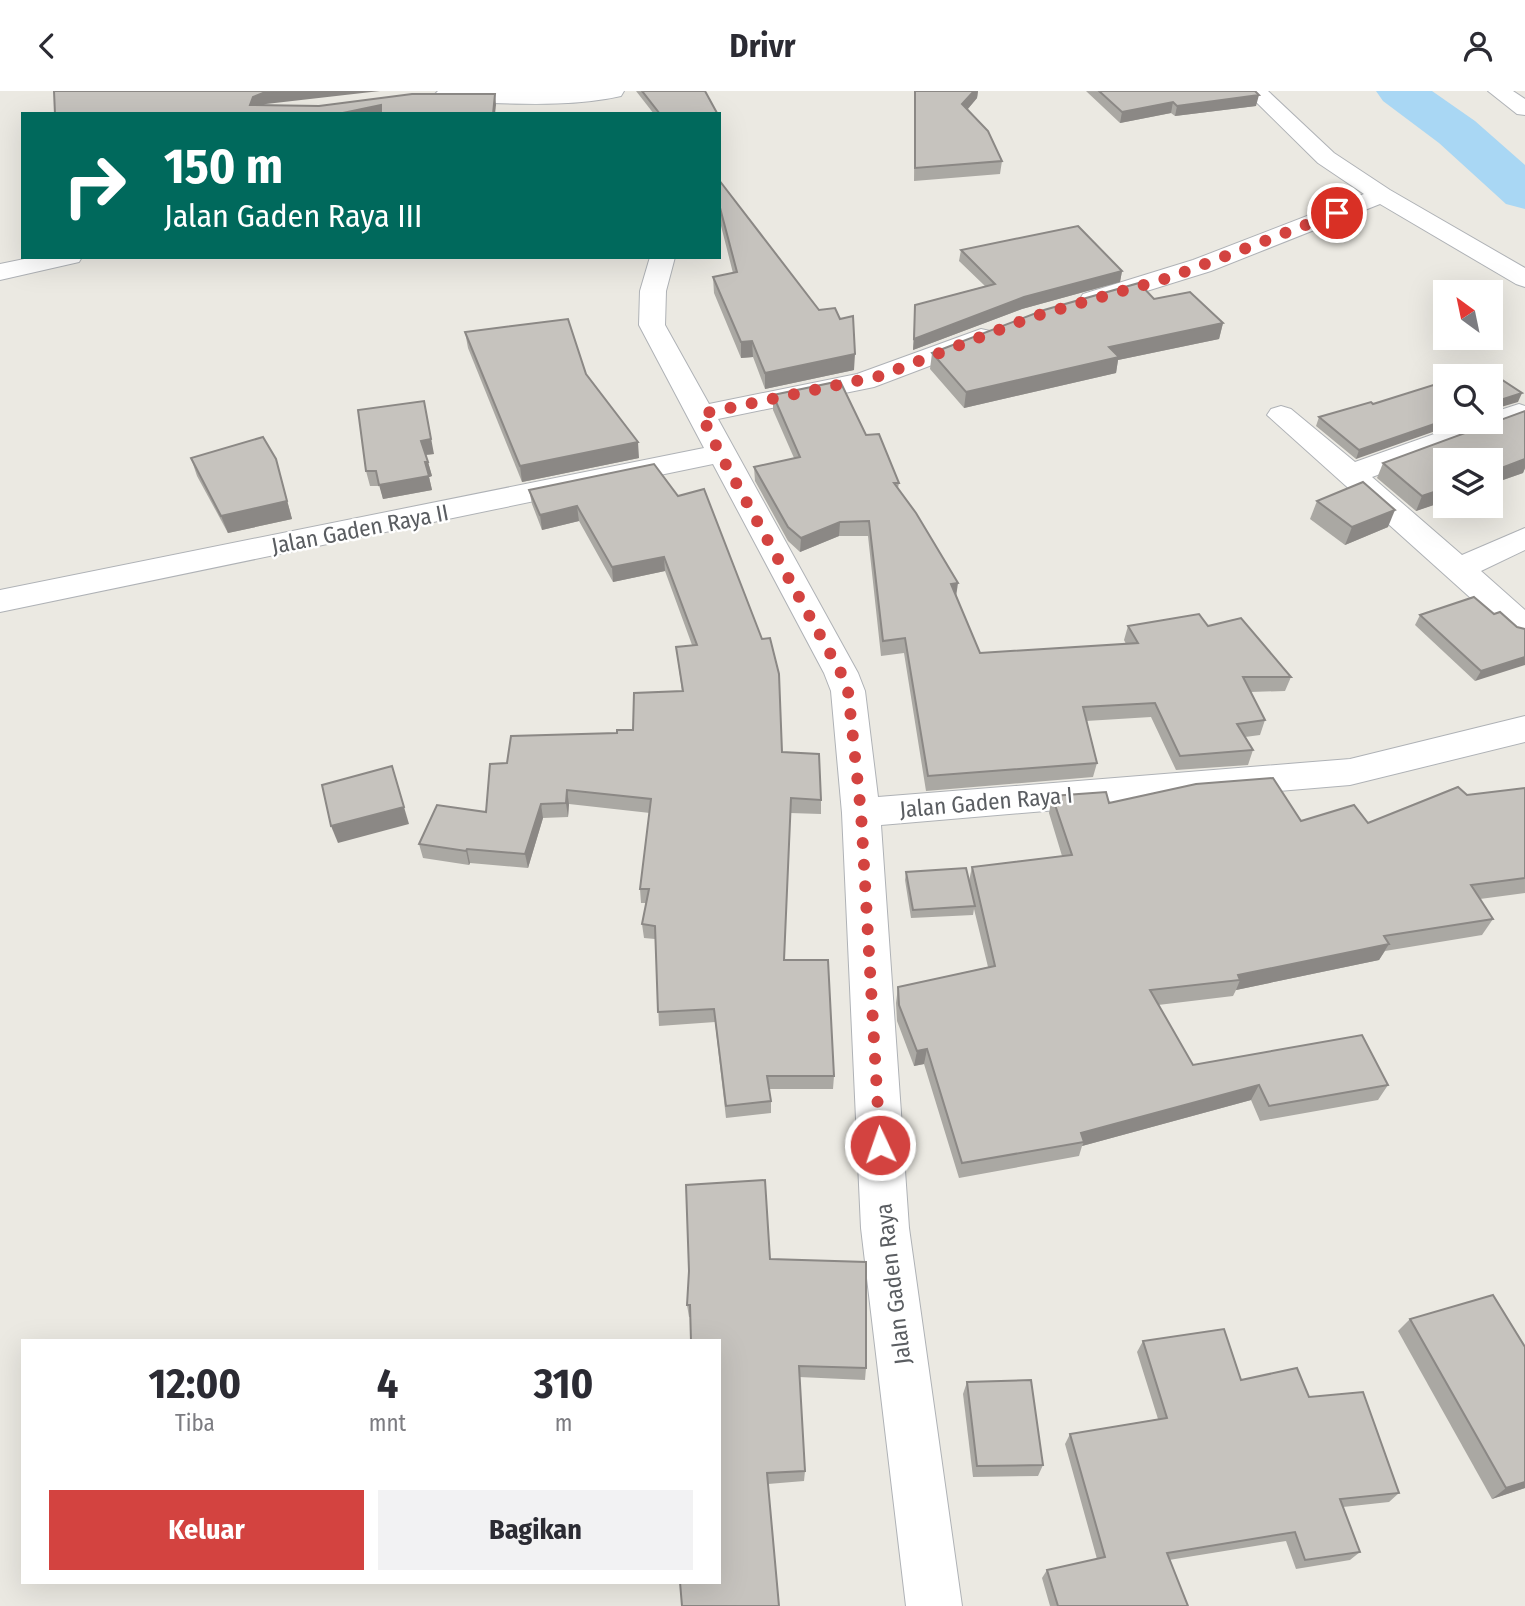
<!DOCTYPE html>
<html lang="id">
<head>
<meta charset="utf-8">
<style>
	:root { --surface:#fff; --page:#f2f2f3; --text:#2b2b33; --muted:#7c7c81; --accent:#d34340 }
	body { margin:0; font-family:"Fira Sans Condensed",sans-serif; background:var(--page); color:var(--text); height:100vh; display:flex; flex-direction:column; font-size:26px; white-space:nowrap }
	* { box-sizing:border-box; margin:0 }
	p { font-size:23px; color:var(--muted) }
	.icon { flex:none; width:38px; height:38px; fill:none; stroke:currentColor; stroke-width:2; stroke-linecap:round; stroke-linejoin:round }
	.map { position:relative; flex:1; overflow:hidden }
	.drawer { position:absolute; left:21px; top:1248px; width:700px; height:245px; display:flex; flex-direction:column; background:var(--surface); border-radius:0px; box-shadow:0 7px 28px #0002 }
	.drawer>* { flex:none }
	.banner { position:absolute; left:21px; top:21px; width:700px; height:147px; border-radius:0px; box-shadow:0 7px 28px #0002; background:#00695c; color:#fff; overflow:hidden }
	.needle { width:46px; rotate:327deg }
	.tools { position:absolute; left:1433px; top:189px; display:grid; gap:14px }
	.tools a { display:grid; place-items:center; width:70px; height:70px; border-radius:0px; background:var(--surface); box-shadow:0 7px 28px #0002; font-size:35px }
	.pin { position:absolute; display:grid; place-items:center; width:60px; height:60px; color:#fff; margin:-30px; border:4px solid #fff; border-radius:50%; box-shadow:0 2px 7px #0007 }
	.me { position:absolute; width:77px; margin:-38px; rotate:357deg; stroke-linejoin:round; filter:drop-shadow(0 0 5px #0008) }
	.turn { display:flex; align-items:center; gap:24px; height:147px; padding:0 28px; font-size:32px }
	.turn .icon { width:91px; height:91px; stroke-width:2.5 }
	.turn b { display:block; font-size:49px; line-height:60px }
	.eta { display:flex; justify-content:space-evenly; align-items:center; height:119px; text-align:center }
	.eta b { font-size:42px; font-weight:700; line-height:49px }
	.primary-button { display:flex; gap:14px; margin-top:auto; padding:14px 28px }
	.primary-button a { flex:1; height:80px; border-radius:0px; background:var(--accent); color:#fff; font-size:28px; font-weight:700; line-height:80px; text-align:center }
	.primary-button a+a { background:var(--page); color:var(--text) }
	header { display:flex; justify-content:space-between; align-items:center; height:91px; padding:0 28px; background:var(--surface); font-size:32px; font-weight:700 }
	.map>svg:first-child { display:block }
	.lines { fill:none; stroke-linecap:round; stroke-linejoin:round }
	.river { fill:#a9d7f4; fill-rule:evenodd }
	.minor-casing { stroke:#afb2b6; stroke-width:2 }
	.minor { fill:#fff; fill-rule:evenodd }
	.wall { fill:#aaa8a3 }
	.shaded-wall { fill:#8b8885 }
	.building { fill:#c6c3be; stroke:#8b8885; stroke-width:2 }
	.route { stroke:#d34340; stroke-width:12; stroke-dasharray:0 21.6 }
	.labels { text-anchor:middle; stroke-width:5; stroke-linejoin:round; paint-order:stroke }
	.street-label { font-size:23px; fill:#5a5d61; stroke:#fff }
</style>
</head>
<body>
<header><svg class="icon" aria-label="back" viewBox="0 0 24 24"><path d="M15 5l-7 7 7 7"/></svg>Drivr<svg class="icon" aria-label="person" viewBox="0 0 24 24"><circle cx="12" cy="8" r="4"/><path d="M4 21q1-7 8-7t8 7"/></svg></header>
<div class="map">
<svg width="1525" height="1515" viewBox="0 0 1525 1515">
	<rect width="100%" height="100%" fill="#ebe9e2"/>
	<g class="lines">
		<polygon class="river" points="1376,0 1432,0 1475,30 1525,74 1525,118 1506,113 1439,52 1383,10"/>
		<g class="minor-casing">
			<g id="minor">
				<path d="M438 0H624L621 5C564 18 501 11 444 11L436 10 433 5Z"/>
				<polygon points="1245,0 1268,0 1334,62 1390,99 1525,177 1525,196 1516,193 1380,113 1211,180 1092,217 1083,215 1079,209 1083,203 1193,169 1364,103 1318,72"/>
				<polygon points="1488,0 1513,0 1525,8 1525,24 1517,23"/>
				<polygon points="34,166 82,166 79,171 0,189 0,173"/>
				<polygon points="650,166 675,166 666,200 665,234 709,313 857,283 981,238 990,240 994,246 990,252 874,296 718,328 858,582 865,600 878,706 1350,668 1525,625 1525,651 1350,694 881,734 909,1137 962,1515 906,1515 861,1137 842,722 831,600 824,582 713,373 0,521 0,499 704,357 639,234 640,200"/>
				<polygon points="1519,313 1525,315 1525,330 1372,386 1462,464 1525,437 1525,459 1481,480 1525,519 1525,548 1513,545 1267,324 1271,318 1281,315 1291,318 1355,371 1468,331 1491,331 1491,322"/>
			</g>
		</g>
		<use href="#minor" class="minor"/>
	</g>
	<g class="wall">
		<polygon points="636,0 705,0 717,23 654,23"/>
		<polygon points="915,0 978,0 977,7 967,19 1002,70 1000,83 914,90"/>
		<polygon points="1086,0 1255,0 1256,15 1175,25 1171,22 1120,32"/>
		<polygon points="719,89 854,279 765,298 753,266 741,267 714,202 713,186 733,182 719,127"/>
		<polygon points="961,159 1122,180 1120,191 1022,218 913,259 915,214 985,195 959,170"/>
		<polygon points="1154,208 1223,232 1219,248 1118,269 1116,282 964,317 930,278 932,262"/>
		<polygon points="465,241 586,283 639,367 522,391 468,257"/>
		<polygon points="1446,290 1356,368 1316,335 1319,326 1373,313"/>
		<polygon points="773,304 866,344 899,392 898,397 956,506 980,562 1126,553 1124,549 1128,535 1208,535 1291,586 1285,600 1250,601 1265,629 1260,644 1245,646 1253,659 1248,674 1176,679 1151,626 1086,630 1097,672 1093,686 926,700 904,562 881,565 868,445 839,445 800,461 788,450 755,390 754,376 794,367 773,319"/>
		<polygon points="358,319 434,363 426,364 432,385 429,386 432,399 383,408 380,395 370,395 366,380"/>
		<polygon points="1525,320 1525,377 1523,382 1416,420 1377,387 1383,372"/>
		<polygon points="191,367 281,386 292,428 228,442 197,385"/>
		<polygon points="654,373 782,661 821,709 821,723 790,722 784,869 834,985 833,998 769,998 771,1010 771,1022 726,1027 715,931 659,935 655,848 644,847 642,833 646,812 641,812 640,798 650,722 569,713 568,726 543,727 528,777 470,772 469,774 423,767 419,753 486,721 507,672 617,642 633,639 682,600 676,556 692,554 665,480 613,491 579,430 542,439 532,413 529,399"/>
		<polygon points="1317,410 1388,436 1345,454 1310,428"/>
		<polygon points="1494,523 1517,536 1475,590 1415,534 1420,524"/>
		<polygon points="1525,697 1525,802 1480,808 1493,828 1482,844 1385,860 1379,869 1236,899 1233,905 1158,914 1193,974 1388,994 1378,1009 1260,1030 1251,1009 1082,1055 1079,1065 959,1087 924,973 914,975 897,930 896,912 898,896 988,876 974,818 973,824 911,827 905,789 906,781 969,790 972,776 1062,765 1049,722 1052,705 1301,730 1368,732 1467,704"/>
		<polygon points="770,1168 866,1277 865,1289 799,1286 805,1380 804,1390 768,1393 719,1491 690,1226 689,1226 687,1214"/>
		<polygon points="1410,1228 1525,1256 1525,1397 1492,1408 1398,1240"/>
		<polygon points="1143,1250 1241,1289 1309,1306 1399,1402 1389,1411 1343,1416 1360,1461 1350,1469 1296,1478 1286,1450 1169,1469 1188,1515 1050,1515 1042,1487 1047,1479 1097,1468 1065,1353 1070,1343 1158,1328 1137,1261"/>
		<polygon points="967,1291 1043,1374 1038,1385 973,1386 963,1303"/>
	</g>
	<g class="shaded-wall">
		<polygon points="284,0 380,0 266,13 256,17 250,14 253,6 263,2"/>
		<polygon points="974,0 978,0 977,7 961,26 962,13"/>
		<polygon points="495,3 496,14 495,23 493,23"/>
		<polygon points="1259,4 1256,15 1175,25 1177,15"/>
		<polygon points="1173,11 1171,22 1120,32 1122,21"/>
		<polygon points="381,14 382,23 338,23"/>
		<polygon points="1122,180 1120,191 1022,218 913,259 914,248 1024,206"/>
		<polygon points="1223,232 1219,248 1118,269 1116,282 964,317 966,301 1109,256"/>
		<polygon points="752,250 753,266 741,267 741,251"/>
		<polygon points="855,263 854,279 765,298 765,282"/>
		<polygon points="1522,302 1518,311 1491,319 1494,311"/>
		<polygon points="424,310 434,363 424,364 421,350"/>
		<polygon points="1446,329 1446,331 1461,331 1356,368 1359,359"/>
		<polygon points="638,351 639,367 522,391 520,375"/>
		<polygon points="1525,365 1525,377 1523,382 1491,393 1491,381"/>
		<polygon points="276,368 292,428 228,442 221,425"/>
		<polygon points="425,371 428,371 432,385 429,386 432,399 383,408 379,394"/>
		<polygon points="1446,397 1446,410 1416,420 1422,405"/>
		<polygon points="577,415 579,430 542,439 540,424"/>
		<polygon points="1395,419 1388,436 1345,454 1352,436"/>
		<polygon points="840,431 839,445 800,461 801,447"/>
		<polygon points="664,466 665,480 613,491 612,476"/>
		<polygon points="958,492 956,506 951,493"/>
		<polygon points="1525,566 1525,574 1475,590 1481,580"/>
		<polygon points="392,675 409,733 338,752 331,735"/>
		<polygon points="567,699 569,713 568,726 566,712"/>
		<polygon points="541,713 543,727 528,777 525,763"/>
		<polygon points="467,758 470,772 469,774 466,760"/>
		<polygon points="1389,853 1379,869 1236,899 1240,889 1238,884"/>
		<polygon points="927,958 924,973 914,975 917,960"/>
		<polygon points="1259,994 1251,1009 1082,1055 1084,1051 1081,1042"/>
		<polygon points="1525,1391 1525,1397 1492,1408 1506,1397"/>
	</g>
	<g class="building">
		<polygon points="54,0 284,0 263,2 253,6 250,14 319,15 412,3 495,3 493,23 381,23 381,14 338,23 55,23"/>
		<polygon points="642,0 705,0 717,22 710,23 660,23"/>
		<polygon points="915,0 974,0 962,13 988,40 1002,70 915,77"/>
		<polygon points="1099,0 1255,0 1259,4 1177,15 1173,11 1122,21"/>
		<polygon points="719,89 819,219 835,217 840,228 853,225 855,263 765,282 752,250 741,251 713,186 737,181 719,113"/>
		<polygon points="1078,135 1122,180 1024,206 914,248 915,214 995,193 961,159"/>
		<polygon points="1139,192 1154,208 1190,201 1223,232 1109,256 1119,266 966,301 932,262 1044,219"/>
		<polygon points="568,228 586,283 638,351 520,375 465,241"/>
		<polygon points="1484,277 1522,302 1494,311 1492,320 1491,320 1491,285 1459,285"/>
		<polygon points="840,290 866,344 879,343 899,392 894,392 916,422 958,492 951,493 980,562 1138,552 1128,535 1199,523 1208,535 1241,527 1291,586 1243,586 1265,629 1237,633 1253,659 1180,665 1155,612 1083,616 1097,672 928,685 905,547 883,550 869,430 840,431 801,447 788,436 754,376 800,366 773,304"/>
		<polygon points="1446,290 1446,329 1359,359 1319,326 1371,311 1373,313"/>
		<polygon points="424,310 431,348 421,350 428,371 425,371 429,385 379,394 376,380 366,380 358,319"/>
		<polygon points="1525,320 1525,368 1491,381 1491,369 1446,369 1446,397 1422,405 1383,372"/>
		<polygon points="263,346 276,368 287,410 221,425 191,367"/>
		<polygon points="654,373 678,405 704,398 762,548 770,547 779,583 782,661 819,663 821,709 791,707 784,869 828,869 834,985 767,985 771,1010 726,1015 714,918 658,921 655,835 642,833 649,798 640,798 651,708 567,699 566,712 541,713 525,763 467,758 466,760 419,753 437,714 486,721 490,673 507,672 511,645 617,642 617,639 633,639 634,602 683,600 676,556 697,554 664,466 612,476 577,415 540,424 529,399"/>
		<polygon points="1363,391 1395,419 1352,436 1317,410"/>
		<polygon points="1474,506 1494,523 1500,521 1517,536 1525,538 1525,566 1481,580 1420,524"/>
		<polygon points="392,675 404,716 331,735 322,694"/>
		<polygon points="1273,687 1301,730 1354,714 1368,732 1458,696 1467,704 1525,697 1525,787 1471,794 1493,828 1384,845 1389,853 1238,884 1240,889 1150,899 1193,974 1362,944 1388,994 1269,1015 1259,994 1081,1042 1084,1051 962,1072 927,958 917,960 899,914 898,896 995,875 972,776 1072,764 1052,705 1106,701 1109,712 1196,693"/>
		<polygon points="966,777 975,815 913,819 906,781"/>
		<polygon points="765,1089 770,1168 866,1171 866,1277 799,1275 805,1380 767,1382 779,1515 682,1515 680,1491 719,1491 719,1250 691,1250 690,1214 687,1214 689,1180 686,1094"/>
		<polygon points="1493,1204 1525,1256 1525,1391 1506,1397 1410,1228"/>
		<polygon points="1224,1238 1241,1289 1297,1277 1309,1306 1363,1301 1399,1402 1340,1408 1360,1461 1305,1469 1295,1441 1167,1462 1188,1515 1058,1515 1047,1479 1105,1466 1070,1343 1167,1327 1143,1250"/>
		<polygon points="1031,1289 1043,1374 977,1375 967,1291"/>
	</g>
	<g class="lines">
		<polyline class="route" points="880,1054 861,722 848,600 841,582 720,363 701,323 880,285 1032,226 1171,186 1337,122"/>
	</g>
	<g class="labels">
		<g class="street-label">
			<text transform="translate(360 438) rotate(-11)" y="8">Jalan Gaden Raya II</text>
			<text transform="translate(986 711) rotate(-5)" y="8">Jalan Gaden Raya I</text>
			<text transform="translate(893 1193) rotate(-97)" y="8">Jalan Gaden Raya</text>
		</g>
	</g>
</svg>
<div class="tools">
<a><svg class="needle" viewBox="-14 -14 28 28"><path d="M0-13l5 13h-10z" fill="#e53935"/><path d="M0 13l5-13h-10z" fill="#7c7c81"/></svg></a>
<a><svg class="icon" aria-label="search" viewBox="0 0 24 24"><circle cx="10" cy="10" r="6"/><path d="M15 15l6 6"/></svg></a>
<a><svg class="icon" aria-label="layers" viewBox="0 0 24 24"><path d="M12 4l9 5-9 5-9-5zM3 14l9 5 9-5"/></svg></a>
</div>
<div class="pin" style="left:1337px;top:122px;background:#d93025"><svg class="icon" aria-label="arrive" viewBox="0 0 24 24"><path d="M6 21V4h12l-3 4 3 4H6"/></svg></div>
<svg class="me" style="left:880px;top:1054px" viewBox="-20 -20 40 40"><circle r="17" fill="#d34340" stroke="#fff" stroke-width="3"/><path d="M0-11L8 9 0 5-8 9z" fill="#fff"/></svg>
<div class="banner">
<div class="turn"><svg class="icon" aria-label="right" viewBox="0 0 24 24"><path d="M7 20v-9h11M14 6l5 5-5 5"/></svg><div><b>150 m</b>Jalan Gaden Raya III</div></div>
</div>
<section class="drawer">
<div class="eta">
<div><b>12:00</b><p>Tiba</p></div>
<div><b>4</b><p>mnt</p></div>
<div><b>310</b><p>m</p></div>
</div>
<div class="primary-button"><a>Keluar</a><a>Bagikan</a></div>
</section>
</div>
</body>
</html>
